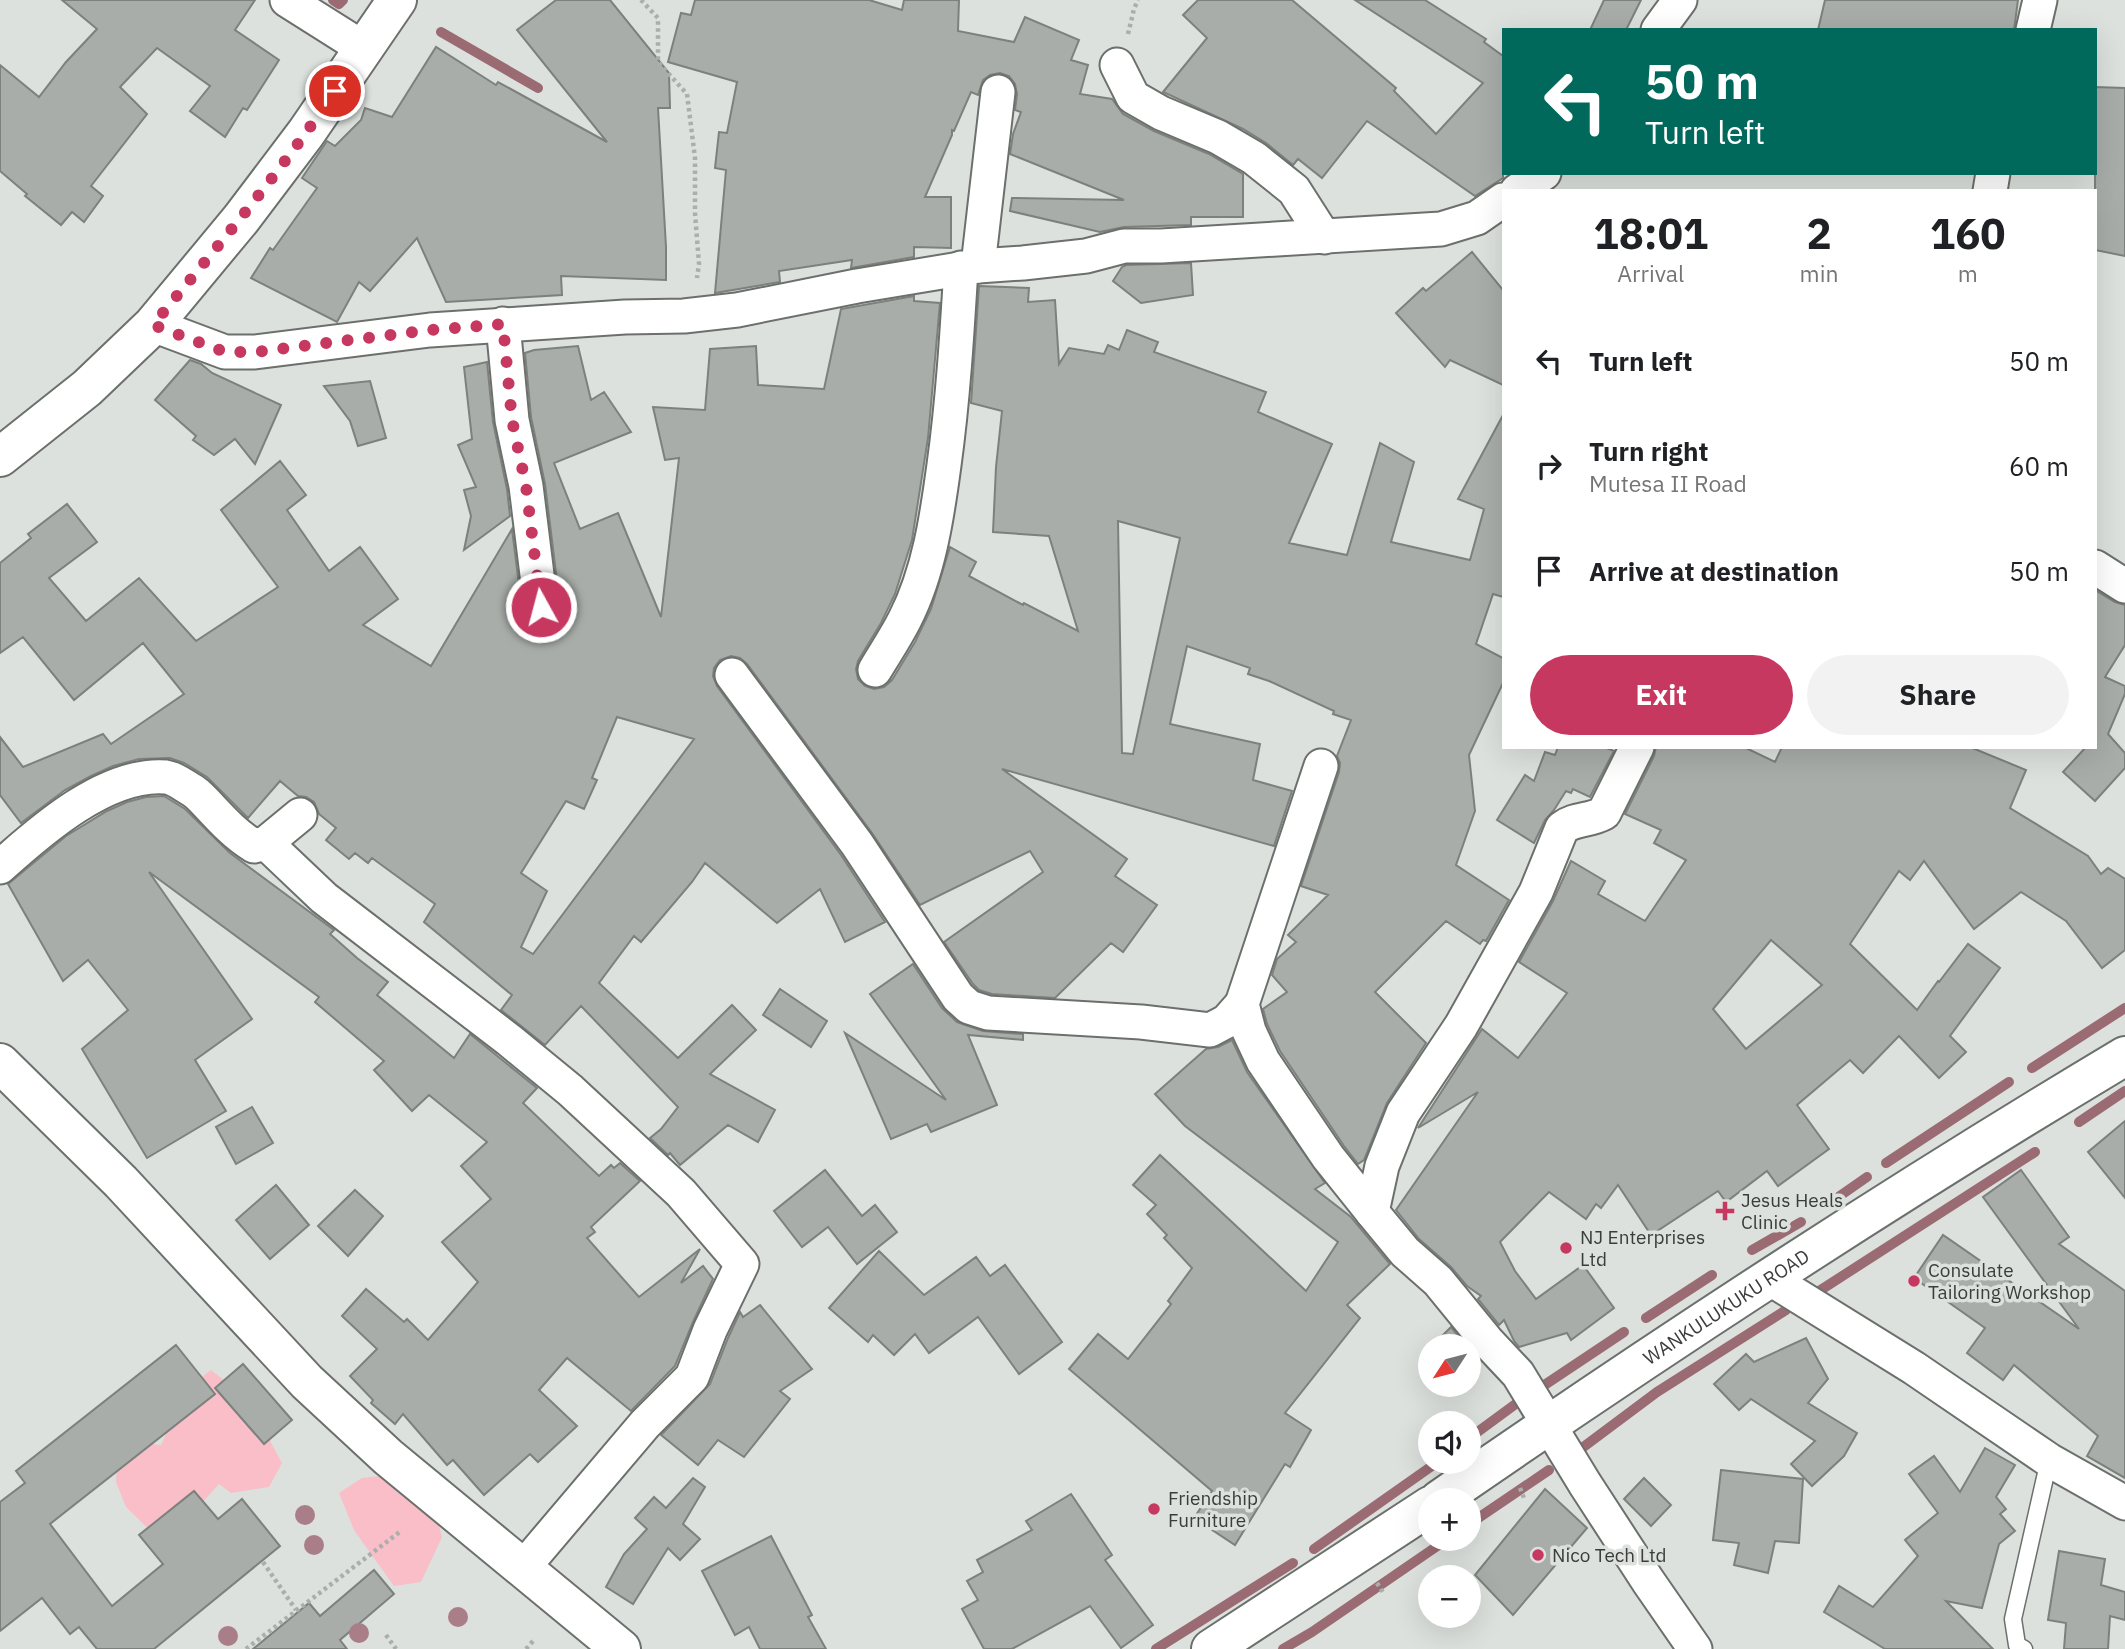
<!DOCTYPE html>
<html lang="en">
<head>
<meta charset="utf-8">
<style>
	:root { --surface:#fff; --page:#f2f2f2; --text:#202124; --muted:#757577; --accent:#c73861 }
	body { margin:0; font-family:"IBM Plex Sans",sans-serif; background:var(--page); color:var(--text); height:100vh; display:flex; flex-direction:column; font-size:26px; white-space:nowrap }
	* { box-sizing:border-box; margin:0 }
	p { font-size:23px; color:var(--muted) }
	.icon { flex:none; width:38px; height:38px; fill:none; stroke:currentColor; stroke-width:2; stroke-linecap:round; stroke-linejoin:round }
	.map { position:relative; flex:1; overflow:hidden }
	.details { position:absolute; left:1502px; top:189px; width:595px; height:560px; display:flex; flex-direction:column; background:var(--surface); border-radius:0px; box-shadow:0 7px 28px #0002 }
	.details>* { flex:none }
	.hud { position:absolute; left:1502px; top:28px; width:595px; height:147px; border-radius:0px; box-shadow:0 7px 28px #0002; background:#00695c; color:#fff; overflow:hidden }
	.needle { width:46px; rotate:234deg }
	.buttons { position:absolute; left:1418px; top:1334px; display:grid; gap:14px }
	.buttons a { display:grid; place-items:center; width:63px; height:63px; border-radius:50%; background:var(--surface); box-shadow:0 7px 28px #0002; font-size:35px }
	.pin { position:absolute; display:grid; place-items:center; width:60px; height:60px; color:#fff; margin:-30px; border:4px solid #fff; border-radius:50%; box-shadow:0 2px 7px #0007 }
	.me { position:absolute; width:77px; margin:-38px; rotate:353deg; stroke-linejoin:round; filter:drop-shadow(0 0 5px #0008) }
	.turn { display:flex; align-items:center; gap:24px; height:147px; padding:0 28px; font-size:32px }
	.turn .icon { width:91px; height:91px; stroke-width:2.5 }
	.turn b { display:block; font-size:49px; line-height:60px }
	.eta { display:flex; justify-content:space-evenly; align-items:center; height:119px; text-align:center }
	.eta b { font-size:42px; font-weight:700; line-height:49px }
	.primary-button { display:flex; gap:14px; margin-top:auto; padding:14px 28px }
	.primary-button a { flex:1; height:80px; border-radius:42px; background:var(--accent); color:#fff; font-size:28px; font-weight:700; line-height:80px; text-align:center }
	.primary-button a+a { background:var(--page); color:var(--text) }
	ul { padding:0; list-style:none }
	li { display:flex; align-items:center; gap:21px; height:105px; padding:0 28px }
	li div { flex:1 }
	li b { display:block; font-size:26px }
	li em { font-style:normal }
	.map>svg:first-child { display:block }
	.green { fill:#f9bec7 }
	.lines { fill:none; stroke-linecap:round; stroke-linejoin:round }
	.stream { stroke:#9b6b73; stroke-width:10 }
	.building { fill:#a8ada9; stroke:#7c817d; stroke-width:2; fill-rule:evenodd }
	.lane-casing { stroke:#6b706c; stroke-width:19 }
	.street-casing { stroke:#6b706c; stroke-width:37 }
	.secondary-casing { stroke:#6b706c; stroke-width:42 }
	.path { stroke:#abafac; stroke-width:4.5; stroke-dasharray:3.5 3.5; stroke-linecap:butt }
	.lane { stroke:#fff; stroke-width:16 }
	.street { stroke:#fff; stroke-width:33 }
	.secondary { stroke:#fff; stroke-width:38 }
	.tree { fill:#aa7e88 }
	.route { stroke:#c73861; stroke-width:12; stroke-dasharray:0 21.6 }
	.poi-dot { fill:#c73861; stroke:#dce1dd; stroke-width:2.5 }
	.labels { text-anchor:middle; stroke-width:7; stroke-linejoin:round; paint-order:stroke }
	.poi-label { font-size:19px; fill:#3b3d3c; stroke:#dce1dd; text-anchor:start }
	.street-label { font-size:19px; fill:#3b3d3c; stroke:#dce1dd }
</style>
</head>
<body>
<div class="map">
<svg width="2125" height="1649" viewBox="0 0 2125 1649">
	<rect width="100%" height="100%" fill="#dce1dd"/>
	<g class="green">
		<polygon points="211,1370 247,1398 282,1463 269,1487 231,1493 219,1484 191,1515 158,1538 126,1507 116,1482 118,1446 133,1442 161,1445 186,1389"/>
		<polygon points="388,1475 435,1512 442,1537 421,1582 394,1586 354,1530 339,1493 362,1478"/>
	</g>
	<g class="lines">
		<g class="stream">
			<polyline points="333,0 339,4 343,0"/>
			<polyline points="441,32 538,88"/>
			<polyline points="2032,1068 2125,1008"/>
			<polyline points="2079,1122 2125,1091"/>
			<polyline points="1886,1163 2009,1082"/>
			<polyline points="1834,1200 1867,1177"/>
			<polyline points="1752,1250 1801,1222"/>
			<polyline points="1816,1293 2035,1152"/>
			<polyline points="1646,1318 1712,1275"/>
			<polyline points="1546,1384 1624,1332"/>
			<polyline points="1468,1439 1517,1403"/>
			<polyline points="1574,1454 1657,1392 1786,1310"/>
			<polyline points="1468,1525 1549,1470"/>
			<polyline points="1314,1549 1439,1461"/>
			<polyline points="1156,1649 1293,1563"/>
			<polyline points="1283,1649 1312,1632 1449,1538"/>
		</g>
	</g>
	<g class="building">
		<polygon points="62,0 255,0 235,30 279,60 247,110 243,108 225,137 190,111 210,86 157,48 120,87 147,114 91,186 103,196 84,222 72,212 61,225 25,196 27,194 0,171 0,65 39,97 66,62 97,29"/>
		<polygon points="556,0 610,0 669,73 670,108 658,108 666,247 666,280 561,276 562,295 446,302 417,238 370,291 359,282 337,322 251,278 270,248 273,250 317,188 302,178 327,141 335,146 361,120 365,108 392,117 436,47 496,85 498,82 607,142 517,30"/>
		<polygon points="695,0 869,0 902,10 904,0 959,0 958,31 1014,42 1025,17 1079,40 1071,60 1088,65 1080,94 1112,99 1123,114 1154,131 1209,154 1243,174 1243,217 1191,217 1191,225 1124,227 1100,232 1010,211 1012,198 1124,200 1010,154 1013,134 1021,112 1015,110 1017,94 1015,84 1009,76 1000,73 990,75 983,80 978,95 971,92 954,131 952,130 952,135 925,197 951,197 951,248 914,247 914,257 851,268 852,260 779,271 780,282 715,293 726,170 715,168 719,132 727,133 737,82 668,62 681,13 691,15"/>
		<polygon points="1198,0 1292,0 1396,88 1394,91 1436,134 1483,83 1355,0 1425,0 1486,39 1484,42 1503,56 1503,178 1475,196 1367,121 1322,178 1298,159 1293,165 1266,143 1243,129 1163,92 1207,38 1183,15"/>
		<polygon points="1604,0 1641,0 1626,30 1590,30"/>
		<polygon points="1825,0 2018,0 2014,30 1818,30"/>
		<polygon points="2095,87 2125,88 2125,256 2095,250"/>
		<polygon points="1472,252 1503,290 1503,385 1450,360 1445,367 1396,313 1423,288 1426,291"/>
		<polygon points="1191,263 1193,295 1141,303 1113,281 1122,267 1126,265"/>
		<path d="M979 286 1029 288 1028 302 1055 300 1059 364 1069 348 1104 354 1108 345 1119 350 1127 330 1158 342 1154 352 1266 392 1258 412 1332 444 1289 543 1347 555 1380 443 1414 462 1391 542 1470 560 1484 509 1458 499 1503 415V597L1493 594 1476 644 1503 658V683L1469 755 1475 811 1456 865 1509 900 1486 941 1483 940 1480 944 1446 921 1375 992 1426 1043 1387 1103 1364 1160 1358 1164 1344 1146 1280 1051 1267 1024 1263 1009 1287 992 1272 975 1277 959 1296 942 1288 935 1328 895 1301 886 1339 772 1340 763 1337 756 1351 720 1333 714 1334 711 1269 681 1248 674 1250 668 1187 646 1170 724 1260 744 1253 780 1292 791 1274 846 1002 769 1127 859 1115 876 1157 905 1123 952 1111 943 1055 998 992 994 979 990 973 984 944 942 1043 872 1030 851 920 905 872 833 747 664 740 658 731 656 720 660 714 668 713 676 717 686 841 855 885 922 845 942 820 889 777 923 705 863 692 882 641 942 634 936 599 983 678 1058 732 1005 756 1030 710 1074 775 1110 758 1142 728 1125 680 1165 670 1153 668 1155 650 1138 661 1129 678 1107 581 1006 545 1045 501 1010 512 995 424 922 435 904 372 858 368 863 355 853 349 859 326 840 336 828 319 814 314 802 306 797 298 796 280 781 248 818 207 777 184 763 170 758 139 759 113 766 91 776 65 790 21 823 0 795V737L23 767 103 734 111 744 184 694 143 643 74 700 23 637 0 653V563L31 538 28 534 67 504 97 542 49 578 86 621 139 578 196 641 278 587 221 510 280 461 306 495 287 510 329 571 360 547 398 599 363 625 431 666 512 529 522 609 525 618 533 624 543 626 553 622 559 614 560 605 545 484 531 417 525 353 534 350 578 346 591 400 604 392 631 432 554 463 580 529 618 513 661 617 679 458 665 460 653 407 705 410 710 349 756 346 758 385 824 389 841 309 914 296V301L940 303 928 438 912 540 895 594 881 623 858 661 856 669 858 679 865 686 874 689 884 687 892 680 915 642 931 609 950 547 976 562 969 576 1023 605 1024 603 1078 631 1049 536 993 532 996 467 1002 411 971 403ZM1118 521 1180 538 1133 754 1122 753ZM617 717 694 739 533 954 521 947 547 891 521 873 566 801 584 809 597 780 592 778Z"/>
		<polygon points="190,360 201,364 212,373 281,405 255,464 235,439 214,455 193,440 196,436 155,400"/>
		<polygon points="487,362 493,422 507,489 510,516 464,550 471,516 464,490 476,487 458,445 472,439 464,367"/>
		<polygon points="370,381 386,438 358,446 350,421 324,386"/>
		<polygon points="2095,590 2115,602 2125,605 2125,645 2105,677 2125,686 2125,694 2108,734 2125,753 2125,768 2095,801 2063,772 2086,747 2095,747"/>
		<polygon points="1558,747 1604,747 1614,751 1590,797 1573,789 1571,793 1566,791 1554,810 1545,820 1534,843 1497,820 1525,775 1534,781 1545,752 1555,755"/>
		<path d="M1656 747H1744L1775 762 1782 747H1970L2026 770 2010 808 2088 856 2101 874 2108 868 2125 879V950L2102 968 2066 921 2021 892 1974 929 1924 861 1910 880 1899 871 1850 944 1917 1010 1938 981 1939 982 1968 944 2000 968 1950 1036 1966 1052 1939 1078 1899 1036 1863 1073 1850 1060 1797 1105 1829 1149 1778 1186 1767 1171 1726 1202 1718 1191 1651 1235 1618 1185 1601 1208 1596 1204 1586 1219 1549 1192 1500 1242 1515 1271 1536 1299 1583 1265 1614 1308 1571 1340 1567 1333 1519 1347 1514 1341 1504 1320 1499 1325 1478 1299 1481 1296 1467 1286 1451 1267 1419 1239 1396 1210 1478 1092 1418 1128 1482 1029 1518 1058 1567 993 1519 962 1553 901 1571 861 1605 881 1598 894 1645 921 1686 860 1654 843 1661 830 1625 814 1654 756ZM1771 940 1822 985 1746 1049 1713 1009Z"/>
		<polygon points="164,796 185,809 230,853 334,930 330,934 357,958 388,982 377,995 454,1058 470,1034 537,1088 523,1103 599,1176 611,1165 614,1168 620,1163 640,1181 591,1227 595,1232 587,1238 639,1297 700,1249 681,1283 703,1266 713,1279 693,1322 675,1366 631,1411 567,1358 539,1390 577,1426 538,1462 530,1454 484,1495 453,1460 447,1465 403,1414 395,1424 371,1403 373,1400 350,1376 377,1349 342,1316 366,1289 404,1322 407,1319 428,1340 478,1282 442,1242 491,1199 461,1166 487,1142 429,1095 412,1111 374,1070 384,1061 315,1002 319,997 149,872 252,1019 195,1060 226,1111 147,1158 82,1049 128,1010 88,960 63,981 8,884 66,836 107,811 127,802 146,797"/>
		<polygon points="913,964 942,1008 957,1022 983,1031 1023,1034 1023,1040 968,1035 997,1105 931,1132 927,1124 891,1139 845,1033 946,1100 870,994"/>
		<polygon points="780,989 827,1021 811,1047 763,1015"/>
		<polygon points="1232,1040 1247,1072 1325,1183 1315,1189 1351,1217 1390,1264 1347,1305 1360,1318 1285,1413 1311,1430 1290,1467 1285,1464 1235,1545 1194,1518 1212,1491 1069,1369 1098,1334 1128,1359 1171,1304 1168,1301 1192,1268 1164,1238 1167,1235 1147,1214 1156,1205 1133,1185 1160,1155 1306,1291 1338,1242 1185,1126 1155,1094 1206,1049 1218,1047"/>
		<polygon points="252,1107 273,1143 236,1164 216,1127"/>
		<polygon points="2125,1121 2125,1198 2088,1152"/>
		<polygon points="825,1170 862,1216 875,1205 897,1232 857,1264 828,1227 802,1247 774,1211"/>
		<polygon points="2021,1170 2069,1237 2059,1244 2125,1291 2125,1478 2087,1456 2098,1436 2014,1365 2003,1380 1967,1353 1985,1328 1914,1278 1943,1235 2079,1329 1983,1197"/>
		<polygon points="276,1185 309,1225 270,1259 236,1220"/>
		<polygon points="355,1190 383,1216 348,1256 318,1226"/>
		<polygon points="879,1251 924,1295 976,1257 990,1276 1005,1265 1062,1342 1019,1374 978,1317 929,1353 915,1334 894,1355 873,1335 868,1342 829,1308"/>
		<polygon points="760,1305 812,1369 780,1391 790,1399 744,1457 718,1440 698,1465 661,1435 710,1384 728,1338 740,1312 743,1317"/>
		<polygon points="1451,1327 1466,1346 1432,1346"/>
		<polygon points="1806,1338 1828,1379 1808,1403 1857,1433 1844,1456 1812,1486 1791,1464 1815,1441 1751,1399 1739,1410 1714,1384 1746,1354 1754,1362"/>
		<polygon points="176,1345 215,1394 50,1524 112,1606 163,1564 139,1535 194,1491 218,1519 242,1499 280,1546 154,1649 97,1649 79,1627 70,1634 42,1598 0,1631 0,1502 25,1483 16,1471"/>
		<polygon points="243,1364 292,1420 264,1444 215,1388"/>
		<polygon points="1985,1448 2015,1465 1996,1497 2006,1509 2000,1514 2015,1531 1999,1544 1982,1608 1946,1601 1993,1649 1885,1649 1824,1612 1839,1586 1873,1607 1918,1556 1905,1540 1938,1513 1909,1474 1934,1456 1960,1492"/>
		<polygon points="1721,1470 1803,1479 1799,1543 1775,1541 1768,1573 1734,1565 1739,1543 1713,1540"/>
		<polygon points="693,1478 705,1487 683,1524 700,1539 680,1560 668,1548 633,1604 606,1587 624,1554 647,1529 635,1518 654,1497 666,1508"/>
		<polygon points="1644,1478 1671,1505 1651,1526 1624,1499"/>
		<polygon points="1545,1489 1587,1528 1513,1615 1475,1575"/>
		<polygon points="1071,1494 1112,1555 1105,1560 1153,1625 1121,1648 1090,1606 1012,1649 984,1649 962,1609 978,1600 967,1581 983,1572 977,1560 1032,1530 1026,1521"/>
		<polygon points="771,1536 812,1615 808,1617 826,1649 760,1649 749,1627 735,1635 702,1571"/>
		<polygon points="2059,1551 2105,1559 2101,1585 2125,1592 2125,1620 2110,1616 2108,1649 2064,1649 2066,1623 2048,1620"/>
		<polygon points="374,1570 394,1594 340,1640 347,1649 253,1649 309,1603 320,1616"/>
	</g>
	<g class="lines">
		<g class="lane-casing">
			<polyline id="lane" points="2024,1649 2017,1645 2013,1619 2049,1460"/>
		</g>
		<g class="street-casing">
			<g id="street">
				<polyline points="287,0 363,48"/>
				<polyline points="1658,30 1680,0"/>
				<polyline points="2033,30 2040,0"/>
				<polyline points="1117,65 1133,97 1161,113 1218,137 1254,158 1294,190 1324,237"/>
				<polyline points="1517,191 1544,173"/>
				<polyline points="1990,191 1993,173"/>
				<polyline points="978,266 1023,263 1086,256 1124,246 1161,246 1441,229 1477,218 1503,200"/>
				<polyline points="503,324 512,420 526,486 541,607"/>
				<polyline points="153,325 225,352 255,352 430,330 625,317 684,316 737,310 857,286 978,266 998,92"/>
				<polyline points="2095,567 2125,586"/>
				<path d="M875 670C885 653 896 637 905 619 929 572 937 517 944 465 953 400 957 334 961 268"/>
				<polyline points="732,675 857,844 958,997 969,1007 988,1013 1141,1022 1210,1030 1227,1021 1242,1004"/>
				<path d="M1637 747 1604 813C1590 821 1575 818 1562 828L1536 892 1461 1026 1403 1113 1382 1166 1372 1212 1405 1252 1438 1281 1487 1341 1518 1374 1585 1484 1648 1581 1695 1649"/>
				<polyline points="1321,766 1242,1004 1249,1031 1263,1061 1328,1157 1372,1212"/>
				<polyline points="266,843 324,898 509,1040 570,1090 681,1193 742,1264 710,1330 692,1377 645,1424 522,1569"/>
				<path d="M0 867C41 830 107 772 166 777 174 778 183 785 190 789 198 793 204 801 210 807 223 821 237 836 254 846L266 843 300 815"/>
				<polyline points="1769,1278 1914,1368 2049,1460 2125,1503"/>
			</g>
		</g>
		<g class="secondary-casing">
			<g id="secondary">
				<polyline points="0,457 87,388 153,325 241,219 306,133 397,0"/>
				<polyline points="0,1063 121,1182 307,1382 388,1457 621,1649"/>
				<path id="s1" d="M1439 1500C1663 1345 1891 1196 2125 1056"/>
				<polyline points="1211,1649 1430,1506"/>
			</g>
		</g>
		<g class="path">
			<polyline points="641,0 658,18 658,62 687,94 695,158 695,213 699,264 697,278"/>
			<polyline points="1128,34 1134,9 1138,0"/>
			<polyline points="1520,1488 1524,1498"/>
			<polyline points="263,1562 296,1610"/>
			<polyline points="1377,1583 1384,1594"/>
			<polyline points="386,1635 396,1649"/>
			<polyline points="246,1649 401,1531"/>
			<polyline points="526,1649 533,1641"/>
		</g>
		<use href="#lane" class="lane"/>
		<use href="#street" class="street"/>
		<use href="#secondary" class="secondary"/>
	</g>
	<g class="tree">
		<circle cx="305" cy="1515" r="10"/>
		<circle cx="314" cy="1545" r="10"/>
		<circle cx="458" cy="1617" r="10"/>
		<circle cx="359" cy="1633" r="10"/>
		<circle cx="228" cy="1636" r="10"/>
	</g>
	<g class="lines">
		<path class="route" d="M335 91C280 173 216 248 153 325L225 352H255L430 330 503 324 512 420 526 486 541 607"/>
	</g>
	<g class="poi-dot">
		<path d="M1721.5 1200.5h7v7h7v7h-7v7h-7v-7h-7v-7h7z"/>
		<circle cx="1566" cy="1248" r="7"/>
		<circle cx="1914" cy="1281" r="7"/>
		<circle cx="1154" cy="1509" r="7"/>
		<circle cx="1538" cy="1555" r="7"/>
	</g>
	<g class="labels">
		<g class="poi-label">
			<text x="1741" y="1207">Jesus Heals<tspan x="1741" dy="22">Clinic</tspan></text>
			<text x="1580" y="1244">NJ Enterprises<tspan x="1580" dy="22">Ltd</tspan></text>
			<text x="1928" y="1277">Consulate<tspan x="1928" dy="22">Tailoring Workshop</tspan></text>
			<text x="1168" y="1505">Friendship<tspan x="1168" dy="22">Furniture</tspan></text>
			<text x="1552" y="1562">Nico Tech Ltd</text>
		</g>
		<g class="street-label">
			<text dy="7" stroke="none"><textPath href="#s1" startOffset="346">WANKULUKUKU ROAD</textPath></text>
		</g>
	</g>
</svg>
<div class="buttons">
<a><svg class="needle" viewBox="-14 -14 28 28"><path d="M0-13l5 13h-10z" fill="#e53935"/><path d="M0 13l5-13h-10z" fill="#757577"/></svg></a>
<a><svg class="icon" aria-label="sound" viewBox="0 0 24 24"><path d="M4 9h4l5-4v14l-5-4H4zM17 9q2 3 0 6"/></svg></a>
<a>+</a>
<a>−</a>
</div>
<div class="pin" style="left:335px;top:91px;background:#d93025"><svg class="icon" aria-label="arrive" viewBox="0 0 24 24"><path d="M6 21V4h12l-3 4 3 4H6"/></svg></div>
<svg class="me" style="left:541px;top:607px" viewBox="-20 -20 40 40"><circle r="17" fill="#c73861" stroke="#fff" stroke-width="3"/><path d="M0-11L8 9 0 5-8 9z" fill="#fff"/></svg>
<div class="hud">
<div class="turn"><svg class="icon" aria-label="left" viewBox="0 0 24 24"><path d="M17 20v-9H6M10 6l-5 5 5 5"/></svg><div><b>50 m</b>Turn left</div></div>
</div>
<section class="details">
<div class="eta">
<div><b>18:01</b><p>Arrival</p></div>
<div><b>2</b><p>min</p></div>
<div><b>160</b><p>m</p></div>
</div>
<ul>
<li><svg class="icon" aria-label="left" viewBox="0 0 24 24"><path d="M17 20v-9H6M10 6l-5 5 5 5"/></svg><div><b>Turn left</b></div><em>50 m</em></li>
<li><svg class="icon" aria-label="right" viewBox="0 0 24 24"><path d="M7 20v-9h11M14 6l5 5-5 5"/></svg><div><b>Turn right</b><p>Mutesa II Road</p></div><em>60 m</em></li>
<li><svg class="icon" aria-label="arrive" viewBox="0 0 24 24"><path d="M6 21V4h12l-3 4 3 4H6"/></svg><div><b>Arrive at destination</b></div><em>50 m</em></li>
</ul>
<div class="primary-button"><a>Exit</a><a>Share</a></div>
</section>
</div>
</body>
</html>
